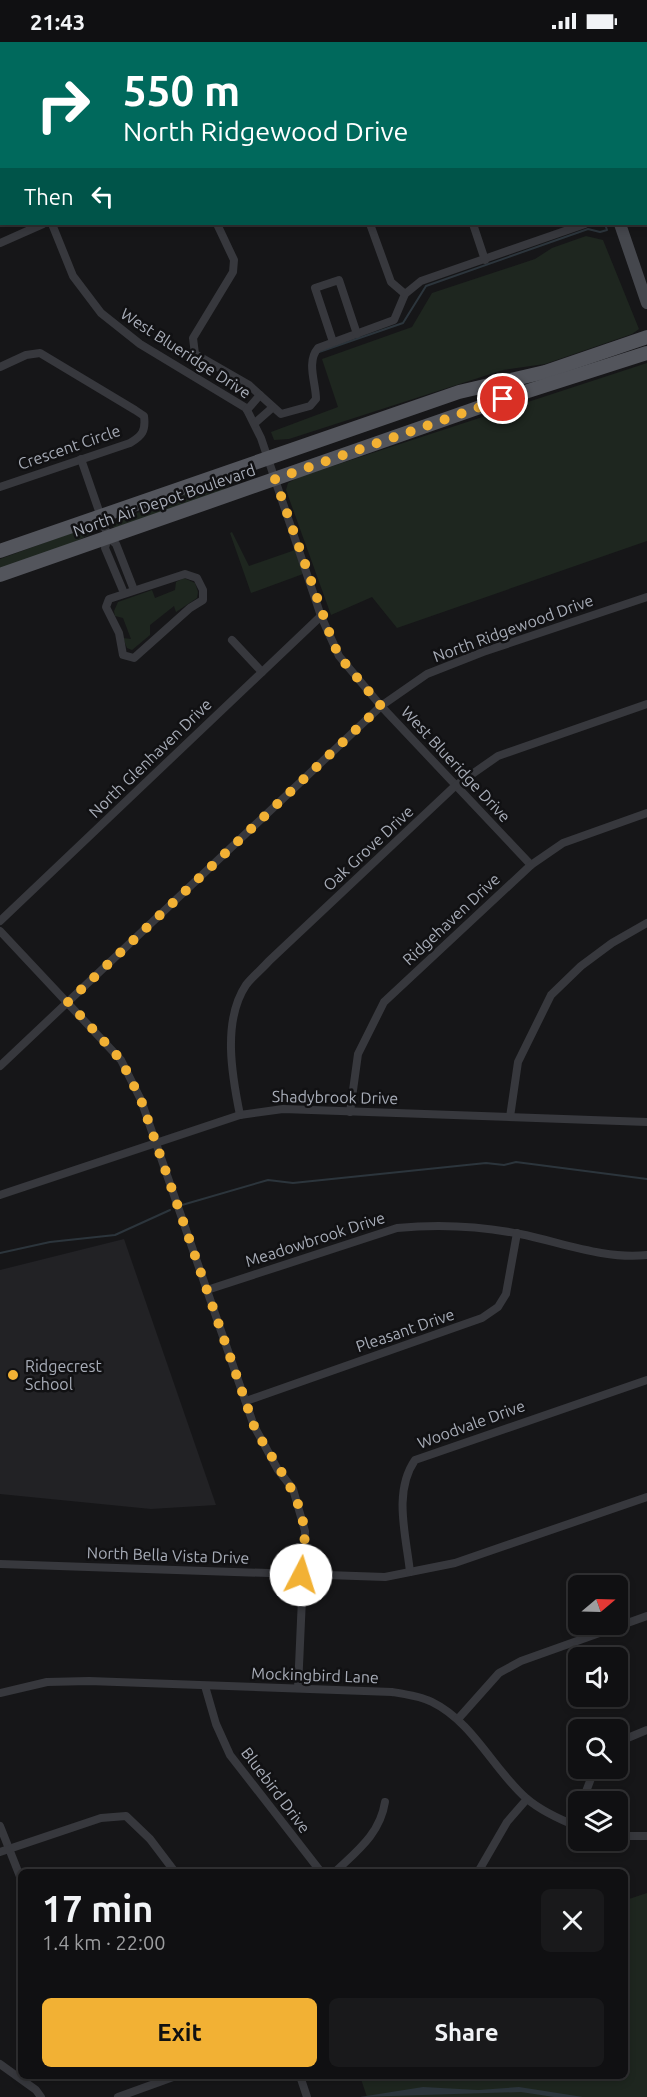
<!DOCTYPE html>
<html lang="en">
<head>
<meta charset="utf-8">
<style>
	:root { --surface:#101012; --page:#19191b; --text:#f1f3f6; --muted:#9c9d9f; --line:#303032; --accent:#f2b134 }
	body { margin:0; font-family:Ubuntu,sans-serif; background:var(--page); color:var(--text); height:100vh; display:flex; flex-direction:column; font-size:22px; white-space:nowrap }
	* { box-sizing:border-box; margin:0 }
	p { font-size:20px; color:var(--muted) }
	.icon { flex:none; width:33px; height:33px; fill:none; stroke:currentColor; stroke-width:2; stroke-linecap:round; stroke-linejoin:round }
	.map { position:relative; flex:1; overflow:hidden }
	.details { position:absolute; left:18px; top:1827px; width:610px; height:210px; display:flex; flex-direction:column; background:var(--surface); border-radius:9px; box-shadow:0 3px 9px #0003,0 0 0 2px var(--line) }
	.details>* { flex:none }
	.guide { position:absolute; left:0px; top:0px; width:648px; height:183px; box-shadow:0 3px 9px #0003,0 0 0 2px var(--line); background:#00695c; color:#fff; overflow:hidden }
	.needle { width:39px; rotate:71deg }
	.fabs { position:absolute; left:568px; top:1533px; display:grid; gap:12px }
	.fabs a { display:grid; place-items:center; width:60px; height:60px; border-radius:9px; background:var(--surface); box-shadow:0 3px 9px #0003,0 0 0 2px var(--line); font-size:30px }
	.pin { position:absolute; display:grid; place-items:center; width:51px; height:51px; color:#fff; margin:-26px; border:3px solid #fff; border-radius:50%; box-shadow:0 2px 6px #0007 }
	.me { position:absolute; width:66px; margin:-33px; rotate:5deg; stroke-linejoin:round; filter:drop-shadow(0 0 4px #0008) }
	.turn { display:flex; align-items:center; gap:21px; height:126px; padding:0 24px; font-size:27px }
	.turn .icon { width:78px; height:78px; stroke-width:2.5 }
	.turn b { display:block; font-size:42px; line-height:51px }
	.then { display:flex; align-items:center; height:57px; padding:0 24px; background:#0003; gap:12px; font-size:22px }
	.round { display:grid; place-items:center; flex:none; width:63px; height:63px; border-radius:9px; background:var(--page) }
	.head { display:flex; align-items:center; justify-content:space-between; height:102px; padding:0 24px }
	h1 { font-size:36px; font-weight:600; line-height:45px }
	.primary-button { display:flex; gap:12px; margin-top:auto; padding:12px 24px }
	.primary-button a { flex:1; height:69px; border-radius:9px; background:var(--accent); color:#111; font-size:24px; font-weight:600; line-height:69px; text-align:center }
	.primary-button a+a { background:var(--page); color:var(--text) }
	.status { display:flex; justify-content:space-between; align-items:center; height:42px; padding:0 30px; background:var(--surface); direction:ltr }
	.status svg { height:16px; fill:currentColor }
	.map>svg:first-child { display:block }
	.built { fill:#222225 }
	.green { fill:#1e261f }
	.water { fill:#2c353c }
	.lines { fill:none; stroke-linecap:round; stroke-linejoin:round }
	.stream { stroke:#2c353c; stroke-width:2 }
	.minor { stroke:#37383d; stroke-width:8 }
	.secondary { stroke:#45474d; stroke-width:12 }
	.primary { stroke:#53555c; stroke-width:14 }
	.route { stroke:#f2b134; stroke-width:10; stroke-dasharray:0 18 }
	.poi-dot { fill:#f2b134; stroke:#111113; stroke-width:2 }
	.labels { text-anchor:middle; stroke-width:5; stroke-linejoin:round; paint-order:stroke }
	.street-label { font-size:16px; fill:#a8adb8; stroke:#111113 }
	.poi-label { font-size:16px; fill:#a8adb8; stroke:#111113; text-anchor:start }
</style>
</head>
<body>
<div class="status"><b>21:43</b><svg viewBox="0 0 49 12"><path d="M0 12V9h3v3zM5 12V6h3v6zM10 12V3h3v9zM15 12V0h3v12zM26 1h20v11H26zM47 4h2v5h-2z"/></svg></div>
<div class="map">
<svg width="647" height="2055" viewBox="0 0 647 2055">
	<rect width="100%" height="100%" fill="#161618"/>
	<polygon class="built" points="124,1197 216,1463 151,1467 0,1452 0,1228"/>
	<g class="green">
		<polygon points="586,194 603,198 639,287 632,292 545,322 503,328 289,397 274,398 271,390 338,365 322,317 412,285 432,251 535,217 552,206"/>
		<polygon points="647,321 647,499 397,586 372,555 331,573 286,448 288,441 299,435"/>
		<polygon points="221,439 232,442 218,451 114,486 112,483 158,461"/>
		<path d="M93 483 98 486C89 498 18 522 0 528V517Z"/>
		<polygon points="232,490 249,524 295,508 303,532 251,551 230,491"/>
		<polygon points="184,536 195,541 198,550 197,556 176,570 174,564 150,583 150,593 132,608 127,606 123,596 131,597 123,576 115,574 114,569 118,560 152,548 155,556 175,548 176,540"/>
		<polygon points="647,1851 647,2055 367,2055 360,2034 626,2034 626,1858"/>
	</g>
	<polygon class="water" points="423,2045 478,2048 519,2045 583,2055 554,2055 521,2050 360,2055"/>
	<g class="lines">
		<g class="stream">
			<polyline points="543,0 544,2"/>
			<polyline points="319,310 403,281 426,244 588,187 600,190 607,188 606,185"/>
			<polyline points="182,1163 268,1138 293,1141 486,1121 504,1123 516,1120 647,1137"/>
			<polyline points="0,1211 50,1200 115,1193 170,1168"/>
		</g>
		<g class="minor">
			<polyline points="5,0 8,2"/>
			<polyline points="475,0 475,2"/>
			<polyline points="208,2 212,0"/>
			<polyline points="52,182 73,234 101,271 140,302 246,366 261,396 321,574 339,614 381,664 531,823"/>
			<path d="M217 182 234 218 233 230 193 296 195 312 249 343 281 372 310 364 316 357C316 341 306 320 318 306L394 278 405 252 421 239 585 182"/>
			<polyline points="370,182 391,240 405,252"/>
			<polyline points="473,182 485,218"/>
			<polyline points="0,201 43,182"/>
			<polyline points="333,300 315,246 339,238 357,292"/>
			<path d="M0 325 26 313 40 311 135 368 144 374C146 389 142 394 130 401L0 445"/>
			<polyline points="247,368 260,353"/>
			<polyline points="255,381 272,366"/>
			<polyline points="81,417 108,495"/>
			<polyline points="108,495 105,506 124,551"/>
			<polyline points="108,495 116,502 134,548"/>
			<polygon points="185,532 197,536 203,548 203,558 190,566 134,616 123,613 119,591 106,565 109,557"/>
			<polyline points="232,598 262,630"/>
			<polyline points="0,879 321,574"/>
			<polyline points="0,889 121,1018 141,1058 254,1384 278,1428 293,1447 305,1489 298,1646"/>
			<polyline points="0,1024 381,664 427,632 483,610 647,555"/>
			<polyline points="350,1070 358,1012 384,960 531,823 563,801 647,771"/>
			<path d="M240 1073C232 1034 222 979 246 943 252 935 262 927 269 919L455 744 498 714 647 662"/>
			<polyline points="510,1075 518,1020 551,953 581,924 612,901 647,881"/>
			<polyline points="0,1153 240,1073 283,1067 647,1080"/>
			<path d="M207 1248 397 1186C437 1182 480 1184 520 1192 560 1200 606 1218 647 1213"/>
			<polyline points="246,1359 482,1276 498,1265 506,1252 517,1191"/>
			<polyline points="0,1522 385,1535 455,1521 647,1455"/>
			<path d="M410 1530C406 1493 393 1450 415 1418L647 1338"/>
			<polyline points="205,1644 216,1682 230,1713 321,1830"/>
			<path d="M0 1651 47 1640 89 1639 392 1650C405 1652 420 1654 432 1660 473 1680 493 1727 526 1756 541 1769 561 1778 579 1785"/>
			<polyline points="458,1677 499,1631 521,1619 647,1574"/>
			<polyline points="618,1700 647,1688"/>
			<polyline points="582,1760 595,1726"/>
			<polyline points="574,1783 579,1769"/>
			<polyline points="0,1784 21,1837"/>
			<polyline points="618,1794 647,1794"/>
			<polyline points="0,1810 101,1776 126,1774 150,1797 175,1830"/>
			<path d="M335 1830C357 1809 380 1792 385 1760"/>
			<polyline points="478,1830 507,1780 527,1757"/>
			<polyline points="0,2022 36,2048 41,2055"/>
			<polyline points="300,2034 307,2055"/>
			<polyline points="118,2055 176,2034"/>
		</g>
		<g class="secondary">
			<polyline points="558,0 559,2"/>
			<polyline points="620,182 647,261"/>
		</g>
		<g class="primary">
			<polyline points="0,509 459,350 545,330 647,295"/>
			<polyline points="0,533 503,357 647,311"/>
		</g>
	</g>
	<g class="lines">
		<path class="route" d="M301 1533C302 1518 306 1502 304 1487 300 1448 271 1419 254 1384L141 1058 121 1018 68 960 381 664 339 614 332 598 275 437 503 357"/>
	</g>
	<circle class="poi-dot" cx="13" cy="1333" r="6"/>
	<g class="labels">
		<g class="street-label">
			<text transform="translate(186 311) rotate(33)" y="6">West Blueridge Drive</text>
			<text transform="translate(69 405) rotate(-19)" y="6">Crescent Circle</text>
			<text transform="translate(164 458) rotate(-19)" y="6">North Air Depot Boulevard</text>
			<text transform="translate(513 586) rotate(-20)" y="6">North Ridgewood Drive</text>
			<text transform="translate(150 716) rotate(-44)" y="6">North Glenhaven Drive</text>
			<text transform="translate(456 722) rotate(47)" y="6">West Blueridge Drive</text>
			<text transform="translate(368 806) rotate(-43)" y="6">Oak Grove Drive</text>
			<text transform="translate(451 877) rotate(-43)" y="6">Ridgehaven Drive</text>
			<text transform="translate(335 1055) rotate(1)" y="6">Shadybrook Drive</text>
			<text transform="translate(315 1197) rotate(-18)" y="6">Meadowbrook Drive</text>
			<text transform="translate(405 1288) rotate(-19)" y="6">Pleasant Drive</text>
			<text transform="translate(471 1382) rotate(-20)" y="6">Woodvale Drive</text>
			<text transform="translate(168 1513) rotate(2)" y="6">North Bella Vista Drive</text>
			<text transform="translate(315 1633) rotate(2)" y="6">Mockingbird Lane</text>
			<text transform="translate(276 1748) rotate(53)" y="6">Bluebird Drive</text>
		</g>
		<g class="poi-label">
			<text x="25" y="1330">Ridgecrest<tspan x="25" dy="18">School</tspan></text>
		</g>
	</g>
</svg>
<div class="fabs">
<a><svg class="needle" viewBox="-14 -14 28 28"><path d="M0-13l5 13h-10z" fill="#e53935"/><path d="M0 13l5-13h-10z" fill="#9c9d9f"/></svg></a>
<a><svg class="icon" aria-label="sound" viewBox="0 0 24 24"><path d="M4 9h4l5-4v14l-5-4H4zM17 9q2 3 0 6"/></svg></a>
<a><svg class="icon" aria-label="search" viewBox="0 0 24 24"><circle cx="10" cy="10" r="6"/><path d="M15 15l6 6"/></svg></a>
<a><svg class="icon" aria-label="layers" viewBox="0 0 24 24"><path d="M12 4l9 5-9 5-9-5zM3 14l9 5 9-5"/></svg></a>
</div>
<div class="pin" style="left:503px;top:357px;background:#d93025"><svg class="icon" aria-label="arrive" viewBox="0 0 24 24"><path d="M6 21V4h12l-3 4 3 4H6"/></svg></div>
<svg class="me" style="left:301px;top:1533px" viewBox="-20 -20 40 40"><circle r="19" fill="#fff"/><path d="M0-13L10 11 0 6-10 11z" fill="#f2b134"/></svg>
<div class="guide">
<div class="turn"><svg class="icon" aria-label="right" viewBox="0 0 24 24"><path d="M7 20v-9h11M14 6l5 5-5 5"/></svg><div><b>550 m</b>North Ridgewood Drive</div></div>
<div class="then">Then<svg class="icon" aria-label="left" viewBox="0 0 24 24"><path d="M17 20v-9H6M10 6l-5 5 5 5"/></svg></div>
</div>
<section class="details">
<div class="head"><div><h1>17 min</h1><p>1.4 km · 22:00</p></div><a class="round"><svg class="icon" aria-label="close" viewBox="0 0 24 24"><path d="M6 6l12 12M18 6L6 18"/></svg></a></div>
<div class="primary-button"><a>Exit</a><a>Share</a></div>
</section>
</div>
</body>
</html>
